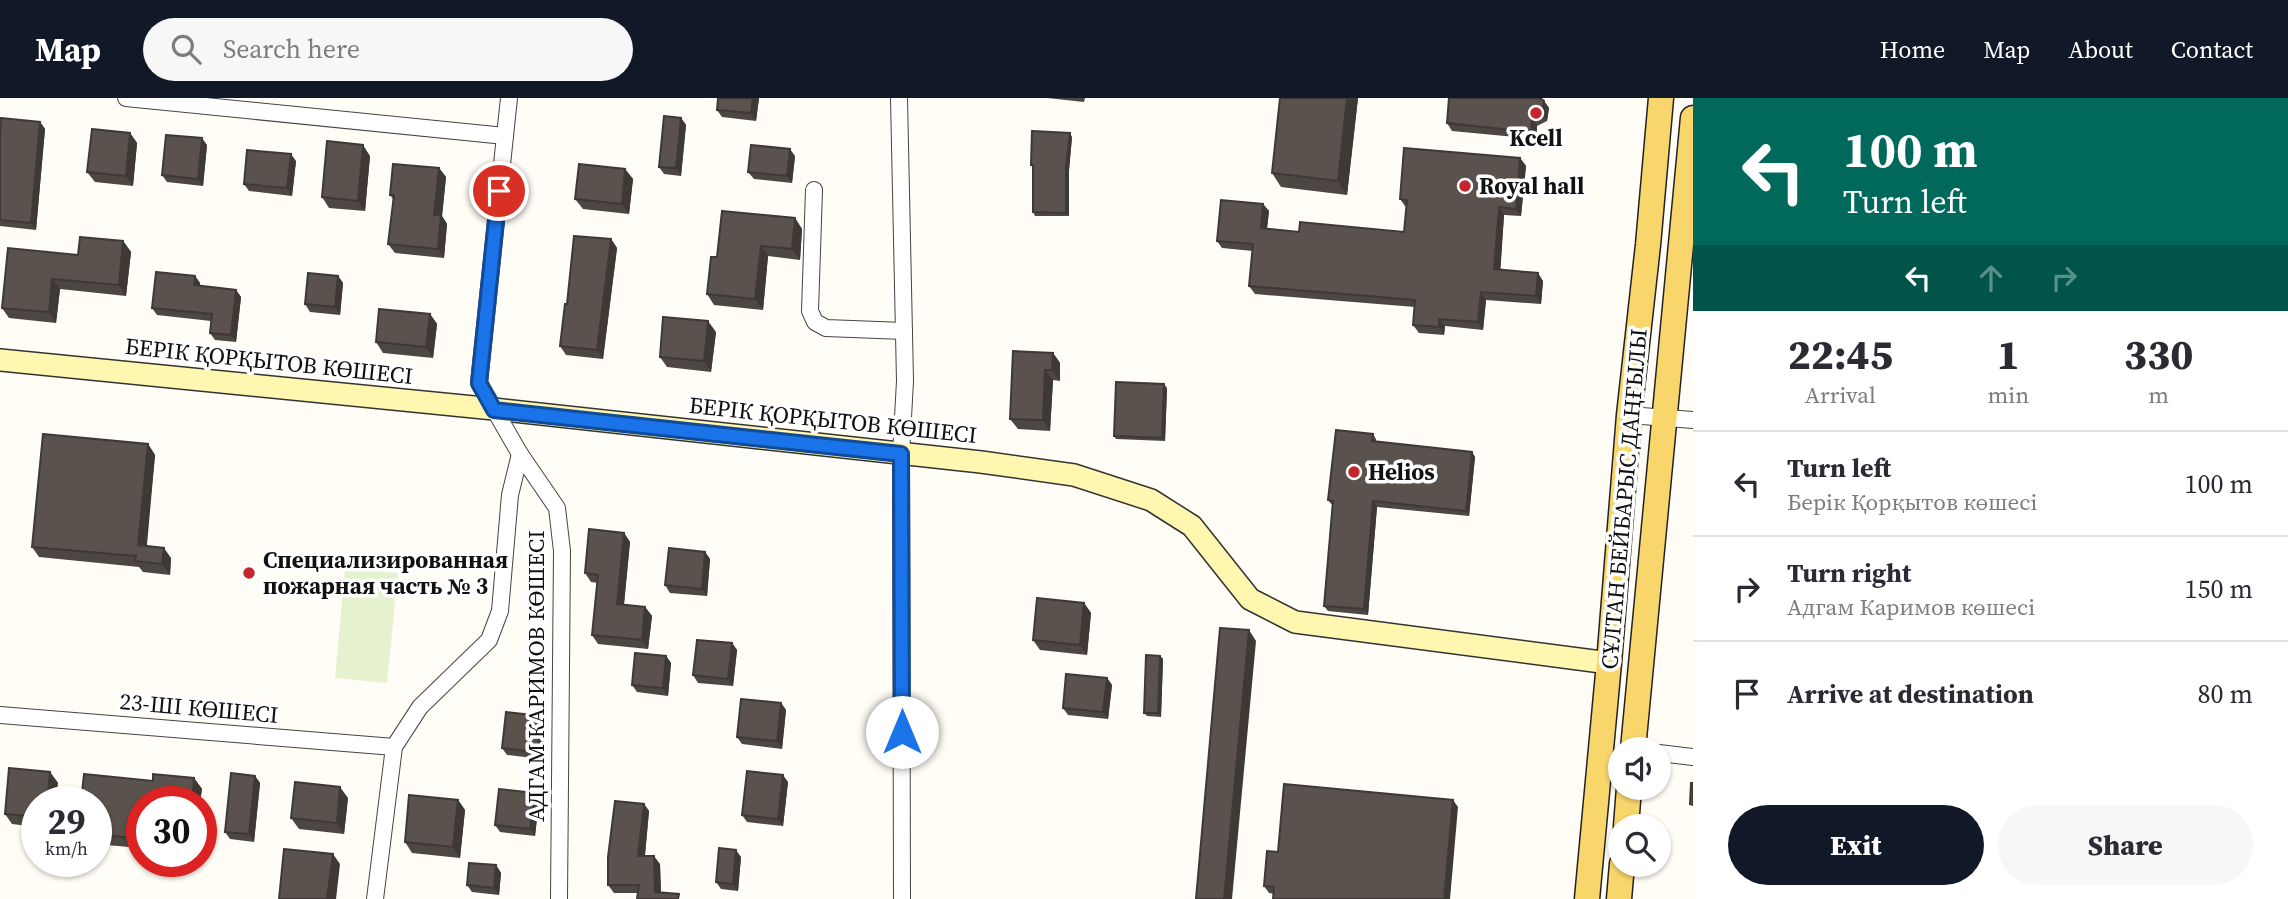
<!DOCTYPE html>
<html lang="en">
<head>
<meta charset="utf-8">
<style>
	:root { --surface:#fff; --page:#f7f7f7; --text:#2b2b33; --muted:#7c7c81; --line:#e1e1e2; --accent:#111827 }
	body { margin:0; font-family:"Source Serif 4",serif; background:var(--page); color:var(--text); height:100vh; display:flex; flex-direction:column; font-size:26px; white-space:nowrap }
	* { box-sizing:border-box; margin:0 }
	p { font-size:23px; color:var(--muted) }
	.icon { flex:none; width:38px; height:38px; fill:none; stroke:currentColor; stroke-width:2; stroke-linecap:round; stroke-linejoin:round }
	.map { position:relative; flex:1; overflow:hidden }
	.panel { display:flex; flex-direction:column; background:var(--surface); width:595px }
	.panel>* { flex:none }
	.hud { background:#00695c; color:#fff; overflow:hidden }
	.tools { position:absolute; left:1608px; top:639px; display:grid; gap:14px }
	.tools a { display:grid; place-items:center; width:63px; height:63px; border-radius:50%; background:var(--surface); box-shadow:0 2px 5px #0004; font-size:35px }
	.speed { position:absolute; left:21px; top:688px; display:flex; gap:14px; font-size:35px; font-weight:700; text-align:center }
	.speed>* { display:grid; place-content:center; width:91px; height:91px; border-radius:50%; background:var(--surface); box-shadow:0 2px 5px #0004; line-height:1 }
	.speed small { font-size:18px; font-weight:400 }
	.speed .limit { border:10px solid #d22; background:#fff; color:#111 }
	.pin { position:absolute; display:grid; place-items:center; width:60px; height:60px; color:#fff; margin:-30px; border:4px solid #fff; border-radius:50%; box-shadow:0 2px 7px #0007 }
	.me { position:absolute; width:77px; margin:-38px; rotate:0deg; stroke-linejoin:round; filter:drop-shadow(0 0 5px #0008) }
	.turn { display:flex; align-items:center; gap:24px; height:147px; padding:0 35px; font-size:32px }
	.turn .icon { width:91px; height:91px; stroke-width:2.5 }
	.turn b { display:block; font-size:49px; line-height:60px }
	.lanes { display:flex; align-items:center; height:66px; padding:0 35px; background:#0003; justify-content:center; gap:35px; direction:ltr }
	.lanes .off { opacity:.35 }
	.eta { display:flex; justify-content:space-evenly; align-items:center; height:119px; text-align:center }
	.eta b { font-size:42px; font-weight:800; line-height:49px }
	.primary-button { display:flex; gap:14px; margin-top:auto; padding:14px 35px }
	.primary-button a { flex:1; height:80px; border-radius:42px; background:var(--accent); color:#fff; font-size:28px; font-weight:800; line-height:80px; text-align:center }
	.primary-button a+a { background:var(--page); color:var(--text) }
	ul { padding:0; list-style:none }
	li { display:flex; align-items:center; gap:21px; height:105px; padding:0 35px; border-top:2px solid var(--line) }
	li div { flex:1 }
	li b { display:block; font-size:26px }
	li em { font-style:normal }
	header { display:flex; align-items:center; gap:42px; box-sizing:border-box; height:98px; padding:0 35px; background:var(--accent); color:#fff }
	header strong { font-size:33px }
	nav { display:flex; gap:38px; margin-inline-start:auto; font-size:24px }
	.search { width:490px; height:63px; background:var(--page); display:flex; align-items:center; gap:18px; box-sizing:border-box; padding:0 24px; border-radius:38px; color:var(--muted); font-size:26px }
	main { display:flex; flex:1; min-height:0 }
	.map>svg:first-child { display:block }
	.pitch { fill:#e6f2cf }
	.lines { fill:none; stroke-linecap:round; stroke-linejoin:round }
	.street-casing { stroke:#444; stroke-width:18 }
	.secondary-casing { stroke:#333; stroke-width:24 }
	.primary-casing { stroke:#222; stroke-width:27 }
	.street { stroke:#fff; stroke-width:16 }
	.secondary { stroke:#fff6b0; stroke-width:21 }
	.primary { stroke:#f9d66b; stroke-width:24 }
	.wall { fill:#4d4742 }
	.shaded-wall { fill:#3f3936 }
	.building { fill:#5a524d; stroke:#3f3936; stroke-width:2 }
	.route-casing { stroke:#114b97; stroke-width:18 }
	.route { stroke:#1a73e8; stroke-width:12 }
	.poi-dot { fill:#c4262e; stroke:#fff; stroke-width:2.5 }
	.labels { text-anchor:middle; stroke-width:7; stroke-linejoin:round; paint-order:stroke }
	.poi-label { font-size:23px; font-weight:bold; fill:#111; stroke:#fff; text-anchor:start }
	.street-label { font-size:23px; fill:#111; stroke:#fff }
</style>
</head>
<body>
<header>
<strong>Map</strong>
<div class="search"><svg class="icon" aria-label="search" viewBox="0 0 24 24"><circle cx="10" cy="10" r="6"/><path d="M15 15l6 6"/></svg>Search here</div>
<nav><a>Home</a><a>Map</a><a>About</a><a>Contact</a></nav>
</header>
<main>
<div class="map">
<svg width="1693" height="801" viewBox="0 0 1693 801">
	<rect width="100%" height="100%" fill="#fffdf5"/>
	<polygon class="pitch" points="345,470 398,475 387,585 335,580"/>
	<g class="lines">
		<g class="street-casing">
			<g id="street">
				<polyline points="126,0 505,38"/>
				<polyline points="509,0 479,285 520,356 557,410 562,453 559,801"/>
				<polyline points="899,0 905,283 901,356 902,801"/>
				<polyline points="814,92 810,213 815,224 826,230 904,233"/>
				<polyline points="1629,317 1693,322"/>
				<polyline points="0,617 394,649"/>
				<polyline points="1659,655 1693,659"/>
				<polyline points="375,801 394,649 420,609 489,542 500,513 510,397 520,356"/>
			</g>
		</g>
		<g class="secondary-casing">
			<polyline id="secondary" points="0,262 494,311 981,364 1074,377 1151,402 1192,428 1250,501 1295,524 1609,565"/>
		</g>
		<g class="primary-casing">
			<g id="primary">
				<polyline points="1633,651 1693,20"/>
				<polyline points="1626,728 1629,690"/>
				<polyline points="1587,801 1609,565 1629,317 1648,147 1661,0"/>
				<polyline points="1619,801 1622,766"/>
			</g>
		</g>
		<use href="#street" class="street"/>
		<use href="#secondary" class="secondary"/>
		<use href="#primary" class="primary"/>
	</g>
	<g class="wall">
		<polygon points="718,0 759,0 756,23 722,19 717,12"/>
		<polygon points="1047,0 1085,0 1084,4"/>
		<polygon points="1280,0 1358,0 1347,97 1281,89 1272,75"/>
		<polygon points="1544,3 1549,10 1547,23 1537,28 1536,41 1452,33 1447,25"/>
		<polygon points="681,20 686,27 681,78 664,76 659,69"/>
		<polygon points="40,24 45,31 36,132 0,128 0,36"/>
		<polygon points="130,35 137,45 133,88 95,84 87,74"/>
		<polygon points="1072,39 1069,72 1069,118 1035,118 1033,114 1033,70 1031,67"/>
		<polygon points="207,47 203,88 167,84 162,77"/>
		<polygon points="370,58 365,113 329,110 322,99"/>
		<polygon points="795,58 792,85 754,81 748,74"/>
		<polygon points="1520,60 1526,68 1521,118 1504,117 1500,172 1543,183 1541,206 1486,202 1483,232 1445,228 1444,237 1419,235 1413,227 1415,209 1255,196 1249,188 1253,153 1222,150 1217,143 1263,106 1269,113 1267,131 1299,134 1404,134 1407,109 1405,108 1400,101"/>
		<polygon points="296,63 292,98 249,93 244,86"/>
		<polygon points="439,70 446,79 442,118 447,126 444,160 395,155 388,146 393,101 390,97"/>
		<polygon points="625,71 633,81 629,116 583,111 575,101"/>
		<polygon points="795,120 802,131 800,162 768,158 763,212 714,207 707,196 717,159"/>
		<polygon points="611,141 617,150 603,261 566,257 560,248 567,206"/>
		<polygon points="123,143 131,154 126,198 60,191 56,225 9,220 2,210 78,157"/>
		<polygon points="195,178 200,185 200,188 236,192 241,199 236,244 215,242 210,235 211,223 157,217 152,210"/>
		<polygon points="338,178 343,185 340,217 310,214 305,206"/>
		<polygon points="430,216 437,226 433,260 383,255 376,244"/>
		<polygon points="716,234 711,274 667,269 660,259"/>
		<polygon points="1053,255 1060,265 1060,283 1053,282 1050,333 1018,331 1010,321"/>
		<polygon points="1167,290 1165,343 1116,341 1114,338"/>
		<polygon points="1373,336 1376,341 1376,344 1472,354 1475,359 1469,418 1377,409 1368,517 1328,513 1324,508 1333,408 1328,402"/>
		<polygon points="148,346 155,357 146,448 171,460 170,477 143,474 139,469 39,459 32,449"/>
		<polygon points="624,435 630,444 624,507 645,509 652,518 648,551 598,546 592,537 598,485 591,484 585,475"/>
		<polygon points="705,454 710,461 707,498 670,495 665,487"/>
		<polygon points="1084,505 1091,515 1087,557 1040,552 1033,542"/>
		<polygon points="732,545 737,552 733,588 698,585 693,577"/>
		<polygon points="666,558 671,565 668,598 637,594 632,587"/>
		<polygon points="1160,558 1163,561 1161,619 1147,618 1144,615"/>
		<polygon points="1107,580 1112,587 1108,621 1068,617 1063,610"/>
		<polygon points="781,605 786,612 782,651 742,646 737,639"/>
		<polygon points="546,625 542,661 507,657 502,650"/>
		<polygon points="50,674 58,685 37,704 37,729 12,726 5,716"/>
		<polygon points="255,678 260,685 254,744 230,741 225,734"/>
		<polygon points="194,680 202,691 200,704 142,704 142,732 140,750 96,746 96,704 153,683"/>
		<polygon points="788,684 783,728 747,724 742,717"/>
		<polygon points="534,695 539,702 535,738 500,734 495,727"/>
		<polygon points="348,700 344,736 299,731 291,720"/>
		<polygon points="458,702 465,712 460,760 412,755 405,744"/>
		<polygon points="644,706 649,713 645,758 660,766 661,795 614,795 608,787"/>
		<polygon points="1458,709 1274,796 1269,795 1264,788 1278,754"/>
		<polygon points="741,759 738,793 721,791 716,784"/>
		<polygon points="496,767 501,775 499,797 472,794 467,787"/>
	</g>
	<g class="shaded-wall">
		<polygon points="753,0 759,0 756,23 751,15"/>
		<polygon points="1347,0 1358,0 1347,97 1338,83"/>
		<polygon points="1544,3 1549,10 1547,23 1542,15"/>
		<polygon points="681,20 686,27 681,78 676,70"/>
		<polygon points="1532,21 1537,28 1536,41 1531,34"/>
		<polygon points="40,24 45,31 36,132 31,125"/>
		<polygon points="130,35 137,45 133,88 126,78"/>
		<polygon points="1070,35 1072,39 1069,72 1069,118 1066,115 1066,69"/>
		<polygon points="202,40 207,47 203,88 198,81"/>
		<polygon points="363,47 370,58 365,113 358,103"/>
		<polygon points="790,51 795,58 792,85 787,78"/>
		<polygon points="291,56 296,63 292,98 287,90"/>
		<polygon points="1520,60 1526,68 1521,118 1516,111"/>
		<polygon points="439,70 446,79 442,118 447,126 444,160 438,151 434,117"/>
		<polygon points="625,71 633,81 629,116 622,106"/>
		<polygon points="1263,106 1269,113 1266,138 1261,130"/>
		<polygon points="1499,109 1504,117 1500,179 1494,171"/>
		<polygon points="795,120 802,131 800,162 792,151"/>
		<polygon points="611,141 617,150 603,261 597,252"/>
		<polygon points="123,143 131,154 126,198 119,187"/>
		<polygon points="761,148 768,158 763,212 755,201"/>
		<polygon points="1538,175 1543,183 1541,206 1536,198"/>
		<polygon points="195,178 200,185 199,194 194,187"/>
		<polygon points="338,178 343,185 340,217 335,209"/>
		<polygon points="52,181 60,191 56,225 49,214"/>
		<polygon points="236,192 241,199 236,244 231,237"/>
		<polygon points="1481,194 1486,202 1483,232 1478,224"/>
		<polygon points="430,216 437,226 433,260 426,249"/>
		<polygon points="1439,221 1445,228 1444,237 1439,229"/>
		<polygon points="708,223 716,234 711,274 704,263"/>
		<polygon points="1053,255 1060,265 1060,283 1052,272"/>
		<polygon points="1045,272 1053,282 1050,333 1043,322"/>
		<polygon points="1164,286 1167,290 1165,343 1162,340"/>
		<polygon points="148,346 155,357 146,458 138,447"/>
		<polygon points="1472,354 1475,359 1469,418 1466,413"/>
		<polygon points="1373,403 1377,409 1368,517 1364,511"/>
		<polygon points="624,435 630,444 623,515 617,506"/>
		<polygon points="164,450 171,460 170,477 162,466"/>
		<polygon points="705,454 710,461 707,498 702,491"/>
		<polygon points="1084,505 1091,515 1087,557 1080,547"/>
		<polygon points="645,509 652,518 648,551 642,542"/>
		<polygon points="1249,532 1256,543 1232,801 1224,801"/>
		<polygon points="732,545 737,552 733,588 728,581"/>
		<polygon points="666,558 671,565 668,598 663,590"/>
		<polygon points="1160,558 1163,561 1161,619 1158,615"/>
		<polygon points="1107,580 1112,587 1108,621 1103,614"/>
		<polygon points="781,605 786,612 782,651 777,643"/>
		<polygon points="541,618 546,625 542,661 537,654"/>
		<polygon points="50,674 58,685 56,704 47,704"/>
		<polygon points="783,677 788,684 783,728 778,721"/>
		<polygon points="255,678 260,685 254,744 249,736"/>
		<polygon points="194,680 202,691 200,704 192,704"/>
		<polygon points="340,689 348,700 344,736 337,725"/>
		<polygon points="534,695 539,702 535,738 530,731"/>
		<polygon points="458,702 465,712 460,760 453,749"/>
		<polygon points="1453,702 1458,709 1450,801 1444,801"/>
		<polygon points="644,706 649,713 644,766 638,758"/>
		<polygon points="134,720 142,731 140,750 132,740"/>
		<polygon points="736,752 741,759 738,793 733,786"/>
		<polygon points="333,756 340,766 336,801 327,801"/>
		<polygon points="654,758 660,766 661,801 655,794"/>
		<polygon points="496,767 501,775 499,797 494,790"/>
	</g>
	<g class="building">
		<polygon points="718,0 753,0 751,15 717,12"/>
		<polygon points="1280,0 1347,0 1338,83 1272,75"/>
		<polygon points="1449,0 1540,0 1544,3 1542,15 1532,21 1531,34 1447,25"/>
		<polygon points="664,18 681,20 676,70 659,69"/>
		<polygon points="1,20 40,24 31,125 0,122 0,36"/>
		<polygon points="92,31 130,35 126,78 87,74"/>
		<polygon points="1032,33 1070,35 1066,69 1066,115 1033,114 1033,67 1031,67"/>
		<polygon points="166,37 202,40 198,81 162,77"/>
		<polygon points="327,43 363,47 358,103 322,99"/>
		<polygon points="751,47 790,51 787,78 748,74"/>
		<polygon points="1404,50 1520,60 1516,111 1499,109 1494,171 1538,175 1536,198 1481,194 1478,224 1439,221 1439,229 1413,227 1415,202 1249,188 1253,146 1217,143 1221,102 1263,106 1261,130 1299,134 1300,124 1404,134 1407,102 1400,101"/>
		<polygon points="247,52 291,56 287,90 244,86"/>
		<polygon points="393,66 439,70 434,117 441,117 438,151 388,146 394,97 390,97"/>
		<polygon points="579,66 625,71 622,106 575,101"/>
		<polygon points="722,113 795,120 792,151 761,148 755,201 707,196 711,159 717,159"/>
		<polygon points="574,138 611,141 597,252 560,248 565,206 567,206"/>
		<polygon points="80,139 123,143 119,187 52,181 49,214 2,210 8,150 78,157"/>
		<polygon points="156,174 195,178 194,187 236,192 231,237 210,235 212,216 152,210"/>
		<polygon points="308,175 338,178 335,209 305,206"/>
		<polygon points="379,211 430,216 426,249 376,244"/>
		<polygon points="663,219 708,223 704,263 660,259"/>
		<polygon points="1013,253 1053,255 1052,272 1045,272 1043,322 1010,321"/>
		<polygon points="1116,284 1164,286 1162,340 1114,338"/>
		<polygon points="1336,332 1373,336 1372,343 1472,354 1466,413 1373,403 1364,511 1324,508 1333,403 1328,402"/>
		<polygon points="43,336 148,346 138,447 164,450 162,466 135,463 136,458 32,449"/>
		<polygon points="589,431 624,435 617,506 645,509 642,542 592,537 598,477 585,475"/>
		<polygon points="669,450 705,454 702,491 665,487"/>
		<polygon points="1037,500 1084,505 1080,547 1033,542"/>
		<polygon points="1220,530 1249,532 1224,801 1196,801"/>
		<polygon points="697,542 732,545 728,581 693,577"/>
		<polygon points="635,555 666,558 663,590 632,587"/>
		<polygon points="1146,557 1160,558 1158,615 1144,615"/>
		<polygon points="1066,576 1107,580 1103,614 1063,610"/>
		<polygon points="741,601 781,605 777,643 737,639"/>
		<polygon points="506,614 541,618 537,654 502,650"/>
		<polygon points="9,670 50,674 47,704 37,704 37,719 5,716"/>
		<polygon points="747,673 783,677 778,721 742,717"/>
		<polygon points="231,675 255,678 249,736 225,734"/>
		<polygon points="84,676 153,683 153,676 194,680 192,704 142,704 142,721 134,720 132,740 96,736 96,704 81,704"/>
		<polygon points="295,684 340,689 337,725 291,720"/>
		<polygon points="1691,685 1693,685 1693,707 1690,706"/>
		<polygon points="1284,686 1453,702 1444,801 1273,801 1274,789 1264,788 1267,753 1278,754"/>
		<polygon points="499,691 534,695 530,731 495,727"/>
		<polygon points="409,697 458,702 453,749 405,744"/>
		<polygon points="615,703 644,706 638,758 654,758 655,794 679,796 678,801 637,801 639,787 608,787 608,759"/>
		<polygon points="719,750 736,752 733,786 716,784"/>
		<polygon points="284,751 333,756 327,801 279,801"/>
		<polygon points="469,765 496,767 494,790 467,787"/>
	</g>
	<g class="lines">
		<g class="route-casing">
			<polyline id="route" points="499,93 479,285 494,312 901,356 902,634"/>
		</g>
		<use href="#route" class="route"/>
	</g>
	<g class="poi-dot">
		<circle cx="1536" cy="15" r="7"/>
		<circle cx="1465" cy="88" r="7"/>
		<circle cx="1354" cy="374" r="7"/>
		<circle cx="249" cy="475" r="7"/>
	</g>
	<g class="labels">
		<g class="poi-label">
			<text x="1536" y="48" text-anchor="middle">Kcell</text>
			<text x="1479" y="96">Royal hall</text>
			<text x="1368" y="382">Helios</text>
			<text x="263" y="470">Специализированная<tspan x="263" dy="26">пожарная часть № 3</tspan></text>
		</g>
		<g class="street-label">
			<text transform="translate(269 263) rotate(6)" y="8">БЕРІК ҚОРҚЫТОВ КӨШЕСІ</text>
			<text transform="translate(833 322) rotate(6)" y="8">БЕРІК ҚОРҚЫТОВ КӨШЕСІ</text>
			<text transform="translate(1624 401) rotate(-85)" y="8">СҰЛТАН БЕЙБАРЫС ДАҢҒЫЛЫ</text>
			<text transform="translate(536 578) rotate(-90)" y="8">АДГАМ КАРИМОВ КӨШЕСІ</text>
			<text transform="translate(199 610) rotate(5)" y="8">23-ШI КӨШЕСI</text>
		</g>
	</g>
</svg>
<div class="tools">
<a><svg class="icon" aria-label="sound" viewBox="0 0 24 24"><path d="M4 9h4l5-4v14l-5-4H4zM17 9q2 3 0 6"/></svg></a>
<a><svg class="icon" aria-label="search" viewBox="0 0 24 24"><circle cx="10" cy="10" r="6"/><path d="M15 15l6 6"/></svg></a>
</div>
<div class="speed"><div>29<small>km/h</small></div><div class="limit">30</div></div>
<div class="pin" style="left:499px;top:93px;background:#d93025"><svg class="icon" aria-label="arrive" viewBox="0 0 24 24"><path d="M6 21V4h12l-3 4 3 4H6"/></svg></div>
<svg class="me" style="left:902px;top:634px" viewBox="-20 -20 40 40"><circle r="19" fill="#fff"/><path d="M0-13L10 11 0 6-10 11z" fill="#1a73e8"/></svg>
</div>
<section class="panel">
<div class="hud">
<div class="turn"><svg class="icon" aria-label="left" viewBox="0 0 24 24"><path d="M17 20v-9H6M10 6l-5 5 5 5"/></svg><div><b>100 m</b>Turn left</div></div>
<div class="lanes"><svg class="icon" aria-label="left" viewBox="0 0 24 24"><path d="M17 20v-9H6M10 6l-5 5 5 5"/></svg><svg class="icon off" aria-label="ahead" viewBox="0 0 24 24"><path d="M12 20V5M6 11l6-6 6 6"/></svg><svg class="icon off" aria-label="right" viewBox="0 0 24 24"><path d="M7 20v-9h11M14 6l5 5-5 5"/></svg></div>
</div>
<div class="eta">
<div><b>22:45</b><p>Arrival</p></div>
<div><b>1</b><p>min</p></div>
<div><b>330</b><p>m</p></div>
</div>
<ul>
<li><svg class="icon" aria-label="left" viewBox="0 0 24 24"><path d="M17 20v-9H6M10 6l-5 5 5 5"/></svg><div><b>Turn left</b><p>Берік Қорқытов көшесі</p></div><em>100 m</em></li>
<li><svg class="icon" aria-label="right" viewBox="0 0 24 24"><path d="M7 20v-9h11M14 6l5 5-5 5"/></svg><div><b>Turn right</b><p>Адгам Каримов көшесі</p></div><em>150 m</em></li>
<li><svg class="icon" aria-label="arrive" viewBox="0 0 24 24"><path d="M6 21V4h12l-3 4 3 4H6"/></svg><div><b>Arrive at destination</b></div><em>80 m</em></li>
</ul>
<div class="primary-button"><a>Exit</a><a>Share</a></div>
</section>
</main>
</body>
</html>
